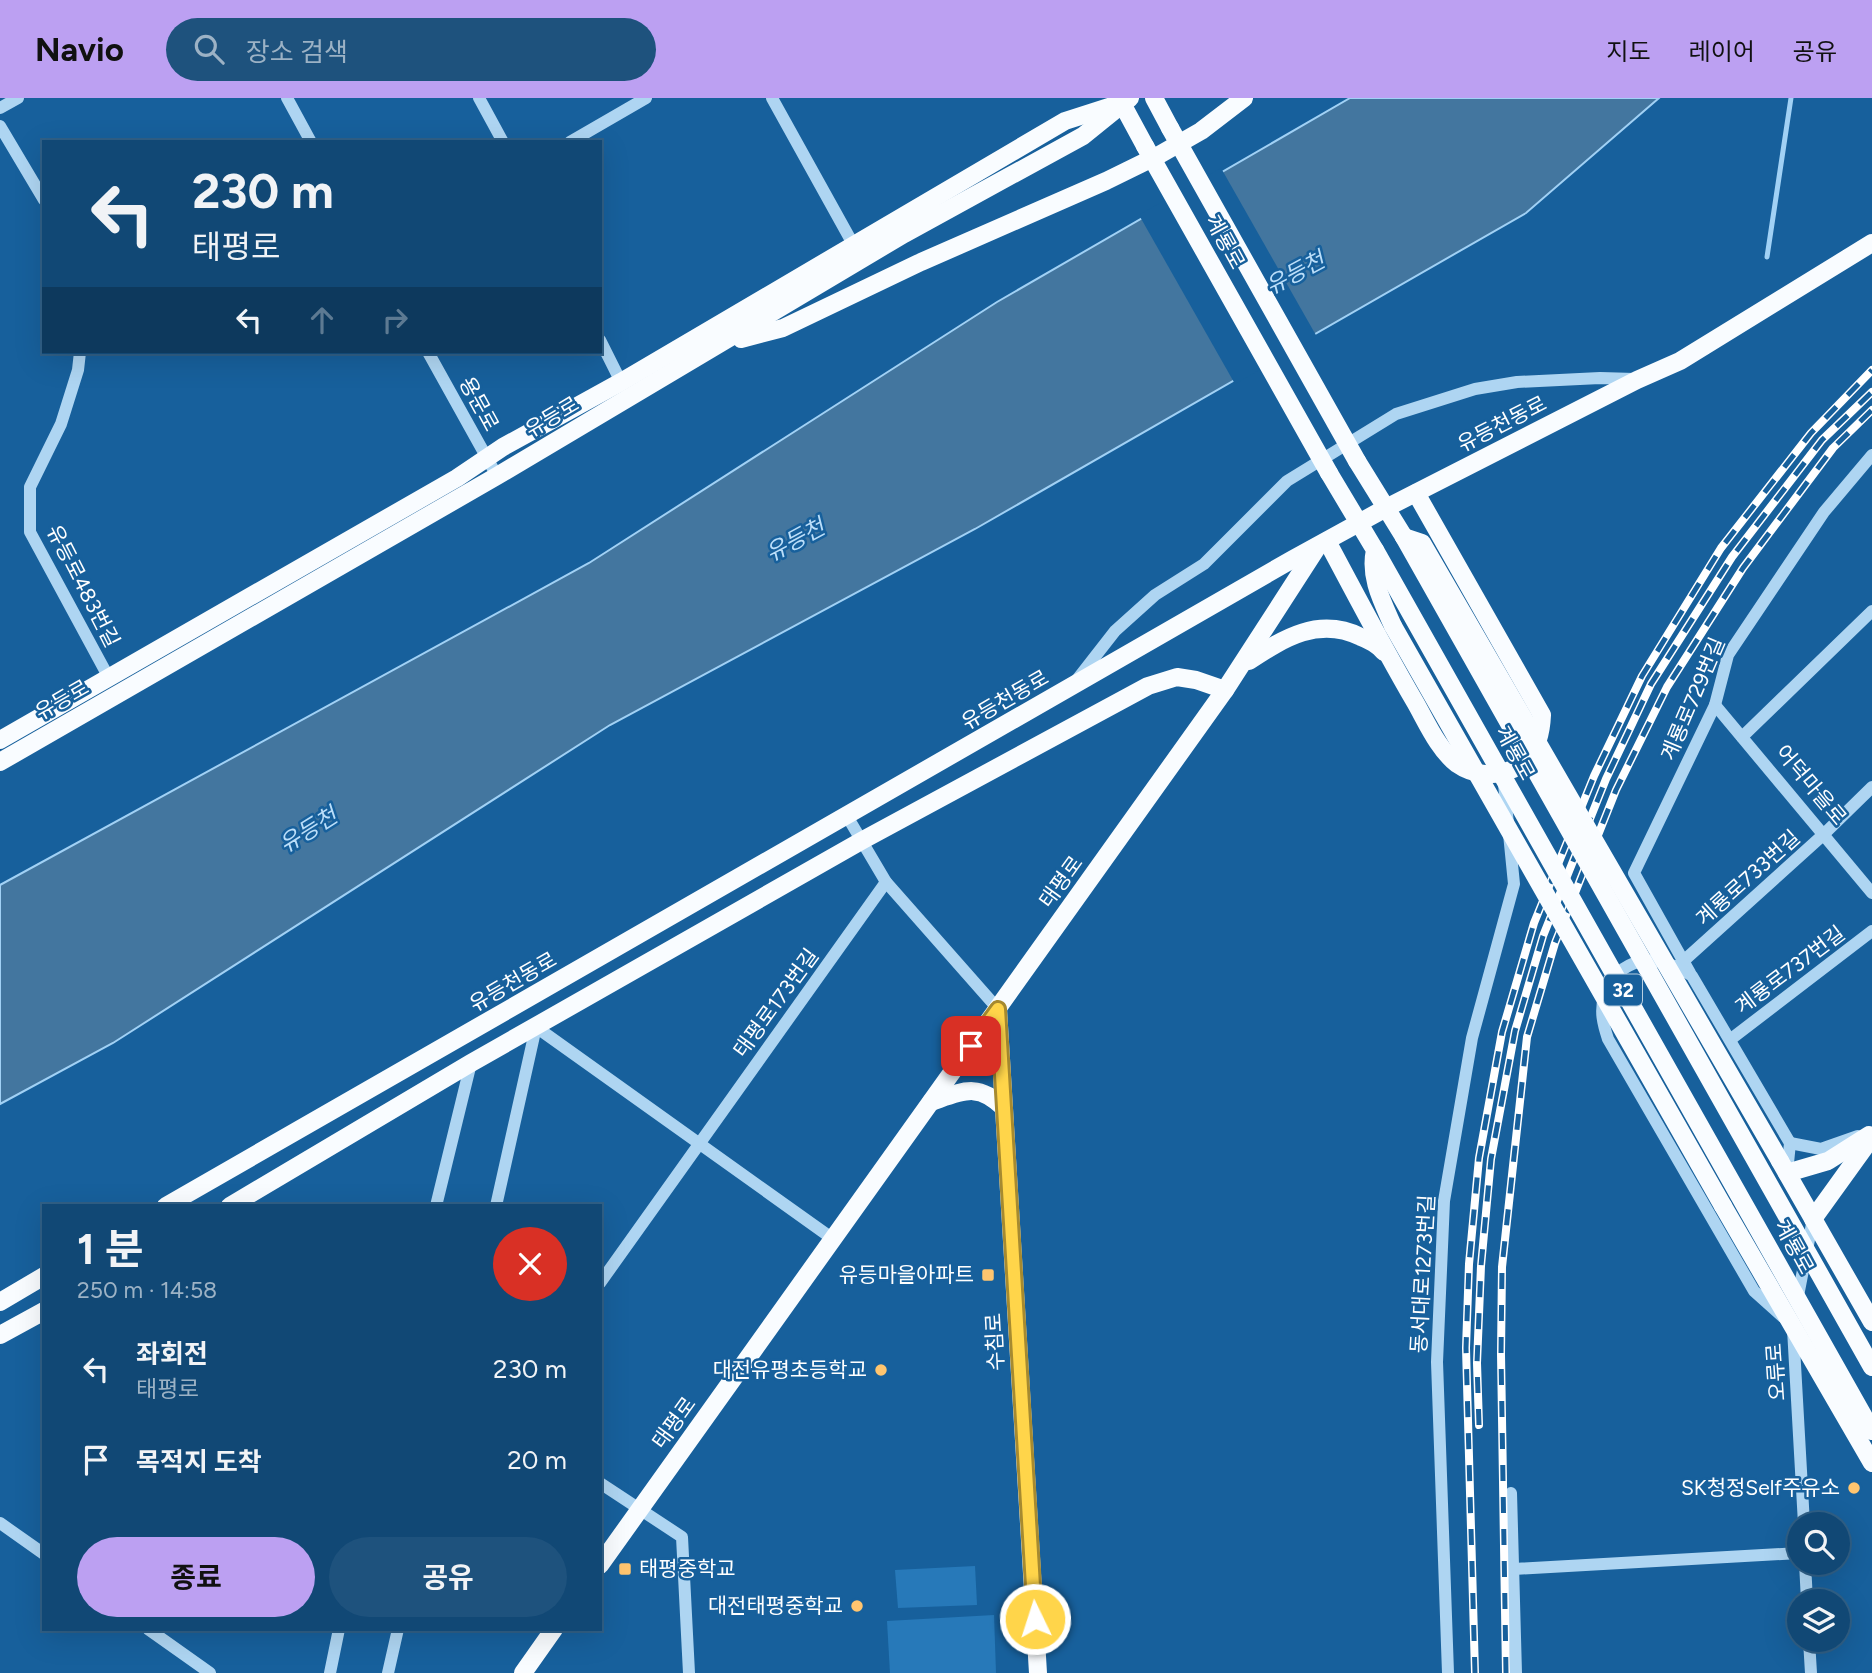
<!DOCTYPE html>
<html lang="ko">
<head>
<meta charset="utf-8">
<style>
	:root { --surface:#114875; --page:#1e527d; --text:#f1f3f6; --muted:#9cb2c5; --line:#306087; --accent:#bca0f2 }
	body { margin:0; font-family:Figtree,"Noto Sans KR",sans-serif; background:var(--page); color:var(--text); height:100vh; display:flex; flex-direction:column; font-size:26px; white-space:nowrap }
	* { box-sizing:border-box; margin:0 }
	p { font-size:23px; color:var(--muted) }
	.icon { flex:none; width:38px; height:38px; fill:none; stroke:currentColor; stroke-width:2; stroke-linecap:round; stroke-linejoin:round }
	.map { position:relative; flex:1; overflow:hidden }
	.drawer { position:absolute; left:42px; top:1106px; width:560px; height:427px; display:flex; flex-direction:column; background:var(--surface); border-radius:0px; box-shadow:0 7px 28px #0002,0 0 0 2px var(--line) }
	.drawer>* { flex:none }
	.guide { position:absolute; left:42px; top:42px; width:560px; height:214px; border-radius:0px; box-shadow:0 7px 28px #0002,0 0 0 2px var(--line); background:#114875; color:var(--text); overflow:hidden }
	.fabs { position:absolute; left:1787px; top:1414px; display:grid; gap:14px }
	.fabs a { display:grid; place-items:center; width:63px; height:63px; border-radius:50%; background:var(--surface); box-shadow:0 7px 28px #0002,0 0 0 2px var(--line); font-size:35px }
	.pin { position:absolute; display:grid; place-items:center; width:60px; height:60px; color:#fff; margin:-30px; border-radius:14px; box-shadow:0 4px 10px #0006 }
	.me { position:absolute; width:77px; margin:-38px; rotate:356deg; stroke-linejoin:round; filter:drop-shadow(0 0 5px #0008) }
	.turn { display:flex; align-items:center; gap:24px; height:147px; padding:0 35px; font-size:32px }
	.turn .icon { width:91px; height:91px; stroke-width:2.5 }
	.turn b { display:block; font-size:49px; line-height:60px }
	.lanes { display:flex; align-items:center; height:66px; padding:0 35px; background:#0003; justify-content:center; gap:35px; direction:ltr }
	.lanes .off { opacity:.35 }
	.round { display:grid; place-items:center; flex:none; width:74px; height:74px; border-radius:37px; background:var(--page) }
	.headline { display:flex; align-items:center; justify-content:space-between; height:119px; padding:0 35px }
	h1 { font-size:42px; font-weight:700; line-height:52px }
	.action { display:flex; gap:14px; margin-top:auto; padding:14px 35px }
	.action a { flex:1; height:80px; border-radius:42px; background:var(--accent); color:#111; font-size:28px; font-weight:700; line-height:80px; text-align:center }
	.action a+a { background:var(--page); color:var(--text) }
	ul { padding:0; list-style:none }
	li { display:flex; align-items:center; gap:21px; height:91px; padding:0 35px }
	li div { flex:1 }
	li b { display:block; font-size:26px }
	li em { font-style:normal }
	header { display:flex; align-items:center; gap:42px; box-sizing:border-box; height:98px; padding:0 35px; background:var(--accent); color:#111 }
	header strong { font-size:33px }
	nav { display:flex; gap:38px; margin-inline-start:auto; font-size:24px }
	.search { width:490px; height:63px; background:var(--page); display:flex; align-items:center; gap:18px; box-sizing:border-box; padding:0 24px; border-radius:38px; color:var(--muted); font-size:26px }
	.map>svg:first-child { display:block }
	.green { fill:#2779b9 }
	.water { fill:#43769f; stroke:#a1d1f5; stroke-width:2 }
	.pier { fill:#17609c }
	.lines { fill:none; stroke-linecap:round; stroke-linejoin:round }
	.stream { stroke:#a1d1f5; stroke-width:5 }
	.minor { stroke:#aed5f2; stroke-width:12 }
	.major { stroke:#f9fcff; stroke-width:18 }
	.rail-casing { stroke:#fff; stroke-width:8 }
	.rail { stroke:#17609c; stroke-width:5; stroke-dasharray:16; stroke-linecap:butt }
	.major-bridge { stroke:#f9fcff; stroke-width:18 }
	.route-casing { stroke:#a68a30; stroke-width:18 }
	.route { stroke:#ffd54a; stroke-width:12 }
	.poi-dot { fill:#ffc56f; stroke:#17609c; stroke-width:2.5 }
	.labels { text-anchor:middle; stroke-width:5; stroke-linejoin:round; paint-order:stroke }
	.shield { fill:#17609c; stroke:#b9cfe1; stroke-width:2 }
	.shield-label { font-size:19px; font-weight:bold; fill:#fff }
	.street-label { font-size:21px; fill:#fff; stroke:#17609c }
	.poi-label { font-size:21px; fill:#fff; stroke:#17609c; text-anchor:end }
	.water-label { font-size:23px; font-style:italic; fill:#bbdef9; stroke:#17609c }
</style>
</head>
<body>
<header>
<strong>Navio</strong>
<div class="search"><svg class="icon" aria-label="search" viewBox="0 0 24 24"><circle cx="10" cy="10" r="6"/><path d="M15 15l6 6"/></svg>장소 검색</div>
<nav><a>지도</a><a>레이어</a><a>공유</a></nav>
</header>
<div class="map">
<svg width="1872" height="1575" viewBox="0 0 1872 1575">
	<rect width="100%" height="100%" fill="#17609c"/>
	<g class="green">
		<polygon points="975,1468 977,1507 898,1510 895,1472"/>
		<polygon points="994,1517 996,1575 890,1575 887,1523"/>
	</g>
	<polygon class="water" points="1350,0 1659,0 1526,115 975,431 610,627 113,945 0,1006 0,787 589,465 997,204"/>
	<polygon class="pier" points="1221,70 1317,239 1235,286 1139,117"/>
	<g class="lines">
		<polyline class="stream" points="1767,159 1791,0"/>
		<g class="minor">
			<polyline points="287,0 311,44"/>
			<polyline points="479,0 503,44"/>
			<polyline points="772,0 853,146"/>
			<polyline points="0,10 18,0"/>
			<polyline points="0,28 44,102"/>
			<polyline points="570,44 646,0"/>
			<polyline points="600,242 621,284"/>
			<polyline points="80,254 78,272 61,326 30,389 30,434 109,580"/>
			<polyline points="428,254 497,378"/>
			<polyline points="1076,583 1115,533 1155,497 1204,466 1287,383 1396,316 1475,291 1517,284 1600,280 1635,281"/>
			<polyline points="1715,607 1872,795"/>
			<polyline points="1742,639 1872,513"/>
			<polyline points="847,718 886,784 998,911"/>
			<polyline points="1679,867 1823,737 1872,689"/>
			<polyline points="1690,875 1634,775 1715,607 1728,557 1824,414 1872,357"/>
			<path d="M1612 883C1632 854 1667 860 1692 878L1790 1045 1787 1075"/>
			<path d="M1604 899C1600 914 1603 926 1608 941L1754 1193 1783 1219"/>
			<polyline points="1731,941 1872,833"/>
			<polyline points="1790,1045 1821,1051 1858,1038"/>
			<polyline points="436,1108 471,965"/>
			<polyline points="496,1108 536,929 833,1141"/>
			<polyline points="600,1185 886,784"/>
			<polyline points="1797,1203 1813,1121"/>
			<polyline points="1793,1231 1804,1426"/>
			<polyline points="600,1385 682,1439 689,1575"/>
			<polyline points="1511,1395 1516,1575"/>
			<polyline points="0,1425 44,1456"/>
			<polyline points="1805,1465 1807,1503"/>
			<polyline points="1514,1471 1799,1455"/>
			<polyline points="148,1531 210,1575"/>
			<polyline points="1809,1542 1811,1575"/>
			<polyline points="330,1575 339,1531"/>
			<polyline points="388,1575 398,1531"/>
			<polyline points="1448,1575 1437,1264 1444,1103 1472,940 1514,786 1504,686"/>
		</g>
		<g class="major">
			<polyline points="1119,0 1145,48"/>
			<polyline points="1154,0 1170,30"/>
			<polyline points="741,241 783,230 921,164 1106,83 1159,57 1201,33 1244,0"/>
			<polyline points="1357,363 1404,439"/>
			<path d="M1329 375 1375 452C1369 479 1382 503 1393 528"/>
			<path d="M1327 443C1356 497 1384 551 1415 604 1427 625 1438 651 1457 666 1474 678 1495 679 1513 671 1535 661 1541 639 1542 617L1416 395"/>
			<path d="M1249 563C1284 540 1319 518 1361 539 1370 543 1377 546 1384 554"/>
			<polyline points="0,642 457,380 503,349 621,284 1065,23 1115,7"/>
			<polyline points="0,664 497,378 904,136 1083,38 1130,0"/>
			<polyline points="998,911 1038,1575"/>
			<path d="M931 1004C963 993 978 984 1004 1010"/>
			<polyline points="1780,1063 1872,1224"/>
			<polyline points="1787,1075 1828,1063 1869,1037"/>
			<polyline points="166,1108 1293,461 1386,410 1637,282 1680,263 1872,145"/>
			<polyline points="230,1108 471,965 863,742 1148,588 1177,579 1196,582 1225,592"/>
			<polyline points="1723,1108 1872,1365"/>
			<polyline points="1813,1121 1872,1039"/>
			<polyline points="0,1204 44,1178"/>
			<polyline points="0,1237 44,1213"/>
			<polyline points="600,1467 1225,592 1318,448"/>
			<polyline points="523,1575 554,1531"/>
		</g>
		<g class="rail-casing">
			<g id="rail">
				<polyline points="1479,1327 1477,1265 1481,1168 1491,1061 1515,933 1543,838 1606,681 1651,586 1732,459 1822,342 1872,294"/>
				<polyline points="1475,1575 1466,1250 1469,1166 1479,1060 1502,934 1534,825 1594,678 1642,578 1721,450 1811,335 1872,272"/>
				<polyline points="1506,1575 1501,1256 1502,1169 1527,939 1555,845 1616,692 1667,589 1743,470 1833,350 1872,312"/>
			</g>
		</g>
		<use href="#rail" class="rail"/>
		<g class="major-bridge">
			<polyline points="1170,30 1357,363"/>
			<polyline points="1145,48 1329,375"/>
			<polyline points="1404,439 1872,1269"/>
			<polyline points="1404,439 1422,445 1780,1063"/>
			<polyline points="1375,452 1872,1333"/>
			<polyline points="1393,528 1723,1108"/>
		</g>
	</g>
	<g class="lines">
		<g class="route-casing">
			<polyline id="route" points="971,948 998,911 1035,1521"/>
		</g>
		<use href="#route" class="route"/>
	</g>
	<g class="poi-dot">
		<rect x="981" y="1170" width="14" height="14" rx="3.5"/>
		<circle cx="881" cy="1272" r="7"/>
		<circle cx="1854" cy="1390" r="7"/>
		<rect x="618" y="1464" width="14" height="14" rx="3.5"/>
		<circle cx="857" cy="1508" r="7"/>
	</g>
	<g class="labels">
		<rect class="shield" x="1604" y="876.5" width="38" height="31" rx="5"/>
		<g class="shield-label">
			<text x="1623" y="899">32</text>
		</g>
		<g class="street-label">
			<text transform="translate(1225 144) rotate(61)" y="7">계룡로</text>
			<text transform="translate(479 306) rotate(61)" y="7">용문로</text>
			<text transform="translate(552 319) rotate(-31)" y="7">유등로</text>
			<text transform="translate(1502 326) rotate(-27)" y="7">유등천동로</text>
			<text transform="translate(83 488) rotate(63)" y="7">유등로483번길</text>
			<text transform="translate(1693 601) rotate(-67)" y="7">계룡로729번길</text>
			<text transform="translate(62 602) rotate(-30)" y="7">유등로</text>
			<text transform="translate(1005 602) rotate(-30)" y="7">유등천동로</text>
			<text transform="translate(1515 655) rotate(61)" y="7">계룡로</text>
			<text transform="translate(1811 687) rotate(50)" y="7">어덕마을로</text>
			<text transform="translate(1748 780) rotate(-42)" y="7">계룡로733번길</text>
			<text transform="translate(1061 784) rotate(-54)" y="7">태평로</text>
			<text transform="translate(1790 872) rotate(-37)" y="7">계룡로737번길</text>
			<text transform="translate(513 884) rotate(-30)" y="7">유등천동로</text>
			<text transform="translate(776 905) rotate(-54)" y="7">태평로173번길</text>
			<text transform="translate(1794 1149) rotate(61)" y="7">계룡로</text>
			<text transform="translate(1423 1176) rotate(-87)" y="7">동서대로1273번길</text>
			<text transform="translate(995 1244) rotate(-93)" y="7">수침로</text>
			<text transform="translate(1776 1274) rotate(-94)" y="7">오류로</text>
			<text transform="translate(674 1325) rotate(-54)" y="7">태평로</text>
		</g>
		<g class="poi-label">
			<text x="974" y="1184">유등마을아파트</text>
			<text x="867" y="1279">대전유평초등학교</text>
			<text x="1840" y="1397">SK청정Self주유소</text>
			<text x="639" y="1478" text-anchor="start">태평중학교</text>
			<text x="843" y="1515">대전태평중학교</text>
		</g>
		<g class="water-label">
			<text transform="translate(1295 175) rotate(-28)" y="8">유등천</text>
			<text transform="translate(795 442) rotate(-28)" y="8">유등천</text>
			<text transform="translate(308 732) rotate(-32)" y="8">유등천</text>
		</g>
	</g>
</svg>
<div class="fabs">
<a><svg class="icon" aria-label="search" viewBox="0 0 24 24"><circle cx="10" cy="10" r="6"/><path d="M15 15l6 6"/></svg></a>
<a><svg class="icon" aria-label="layers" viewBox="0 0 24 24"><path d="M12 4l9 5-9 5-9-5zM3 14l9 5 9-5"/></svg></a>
</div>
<div class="pin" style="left:971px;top:948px;background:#d93025"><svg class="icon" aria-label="arrive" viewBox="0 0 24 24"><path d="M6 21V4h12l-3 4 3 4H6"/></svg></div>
<svg class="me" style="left:1035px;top:1521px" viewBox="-20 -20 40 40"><circle r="17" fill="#ffd54a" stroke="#fff" stroke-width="3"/><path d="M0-11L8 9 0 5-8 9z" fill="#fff"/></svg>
<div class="guide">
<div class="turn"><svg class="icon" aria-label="left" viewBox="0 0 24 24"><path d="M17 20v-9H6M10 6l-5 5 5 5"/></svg><div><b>230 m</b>태평로</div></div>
<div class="lanes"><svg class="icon" aria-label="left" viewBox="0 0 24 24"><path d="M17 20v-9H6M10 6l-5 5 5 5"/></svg><svg class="icon off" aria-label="ahead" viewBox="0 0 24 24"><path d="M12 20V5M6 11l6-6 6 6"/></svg><svg class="icon off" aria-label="right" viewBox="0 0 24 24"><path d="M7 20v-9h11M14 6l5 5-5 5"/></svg></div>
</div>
<section class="drawer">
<div class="headline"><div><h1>1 분</h1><p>250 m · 14:58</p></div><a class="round" style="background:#d93025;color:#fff"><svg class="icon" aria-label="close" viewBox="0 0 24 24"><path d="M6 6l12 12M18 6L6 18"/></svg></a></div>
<ul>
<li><svg class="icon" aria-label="left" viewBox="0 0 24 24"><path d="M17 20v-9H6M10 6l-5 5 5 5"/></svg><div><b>좌회전</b><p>태평로</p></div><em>230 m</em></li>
<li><svg class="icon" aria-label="arrive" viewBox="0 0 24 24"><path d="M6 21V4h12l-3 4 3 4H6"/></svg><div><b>목적지 도착</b></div><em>20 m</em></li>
</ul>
<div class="action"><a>종료</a><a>공유</a></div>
</section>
</div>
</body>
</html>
